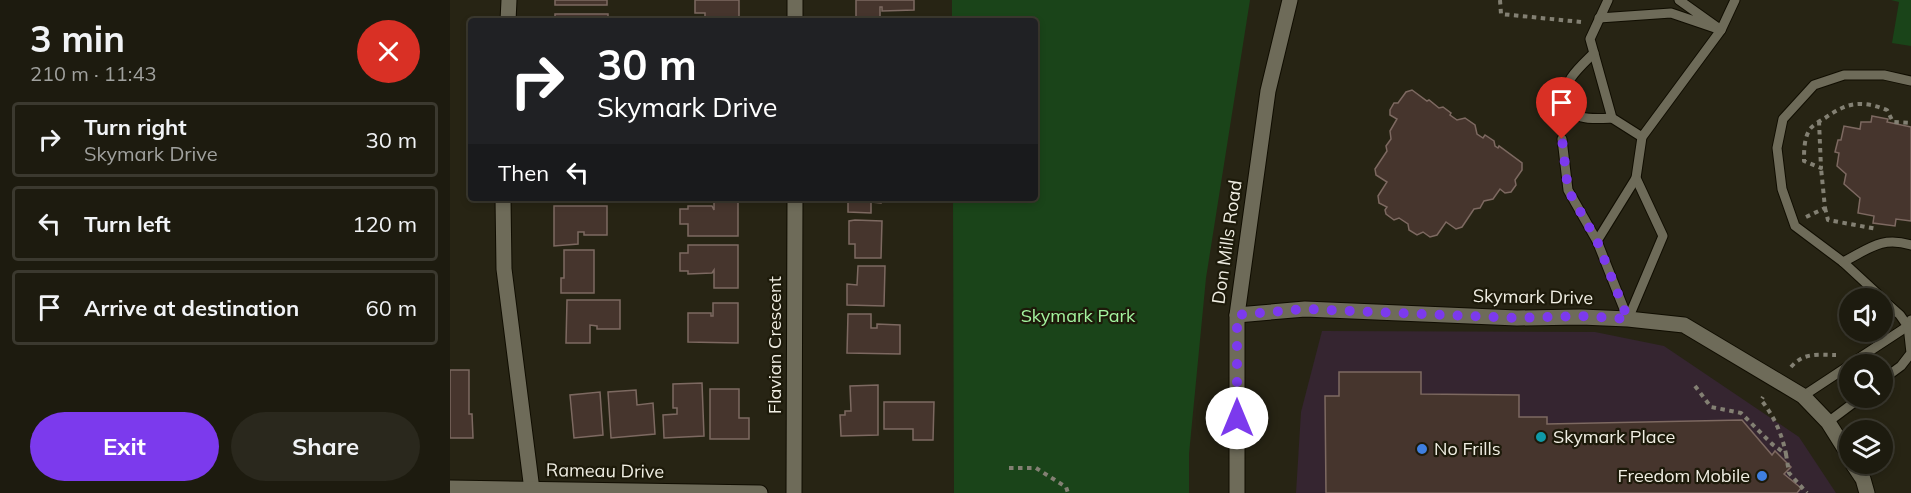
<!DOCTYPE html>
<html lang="en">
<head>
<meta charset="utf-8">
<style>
	:root { --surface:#1d1b0f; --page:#2a281d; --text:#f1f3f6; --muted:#a0a19e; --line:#3b392f; --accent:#7c3aed }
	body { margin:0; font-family:Mulish,sans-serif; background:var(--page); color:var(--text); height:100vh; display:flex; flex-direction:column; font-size:22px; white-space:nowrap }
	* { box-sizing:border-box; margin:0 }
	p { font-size:20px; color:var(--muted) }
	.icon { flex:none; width:33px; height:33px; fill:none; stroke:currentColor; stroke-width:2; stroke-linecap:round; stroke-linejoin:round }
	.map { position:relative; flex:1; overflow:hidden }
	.details { display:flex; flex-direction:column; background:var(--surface); width:450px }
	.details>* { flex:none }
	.banner { position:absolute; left:18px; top:18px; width:570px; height:183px; border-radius:6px; box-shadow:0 3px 9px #0003,0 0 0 2px var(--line); background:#202124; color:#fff; overflow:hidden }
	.fabs { position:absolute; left:1389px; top:288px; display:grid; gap:12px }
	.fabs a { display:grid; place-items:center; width:54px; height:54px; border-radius:50%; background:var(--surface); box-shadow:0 3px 9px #0003,0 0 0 2px var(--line); font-size:30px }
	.pin { position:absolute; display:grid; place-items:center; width:51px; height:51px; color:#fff; margin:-62px -26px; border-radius:50% 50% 50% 0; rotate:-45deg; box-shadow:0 0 6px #0007 }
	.pin .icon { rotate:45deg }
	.me { position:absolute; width:66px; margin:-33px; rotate:0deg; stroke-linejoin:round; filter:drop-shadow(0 0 4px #0008) }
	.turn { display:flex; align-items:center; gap:21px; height:126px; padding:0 30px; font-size:27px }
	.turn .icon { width:78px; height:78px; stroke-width:2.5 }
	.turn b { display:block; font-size:42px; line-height:51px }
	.then { display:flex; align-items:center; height:57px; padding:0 30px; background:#0003; gap:12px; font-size:22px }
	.round { display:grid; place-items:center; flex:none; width:63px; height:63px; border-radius:32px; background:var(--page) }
	.head { display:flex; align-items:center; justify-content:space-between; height:102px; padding:0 30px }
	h1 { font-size:36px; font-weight:700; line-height:45px }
	.button { display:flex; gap:12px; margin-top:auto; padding:12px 30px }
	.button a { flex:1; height:69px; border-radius:36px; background:var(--accent); color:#fff; font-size:24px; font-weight:700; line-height:69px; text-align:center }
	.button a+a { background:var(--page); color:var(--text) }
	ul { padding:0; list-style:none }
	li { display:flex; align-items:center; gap:18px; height:75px; margin:0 12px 9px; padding:0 18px; border:3px solid var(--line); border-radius:6px }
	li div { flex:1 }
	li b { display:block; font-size:22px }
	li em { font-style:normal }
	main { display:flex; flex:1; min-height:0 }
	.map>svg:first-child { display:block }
	.commercial { fill:#352530 }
	.green { fill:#1a4419 }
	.building { fill:#46352d; stroke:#7d6961; stroke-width:1.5 }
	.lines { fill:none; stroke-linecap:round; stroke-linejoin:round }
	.service-casing { stroke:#100d01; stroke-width:11 }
	.minor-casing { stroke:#100d01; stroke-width:17 }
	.secondary-casing { stroke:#100d01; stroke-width:17 }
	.path { stroke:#838073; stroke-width:4; stroke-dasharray:4.5 4.5; stroke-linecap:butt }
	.service { stroke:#6e6b59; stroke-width:9 }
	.minor { stroke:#6e6b59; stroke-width:15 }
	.secondary { stroke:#6e6b59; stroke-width:15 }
	.route { stroke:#7c3aed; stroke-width:10; stroke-dasharray:0 18 }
	.culture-dot { fill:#0f9aa8; stroke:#1d1a0a; stroke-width:2 }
	.shop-dot { fill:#3f7fe0; stroke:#1d1a0a; stroke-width:2 }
	.labels { text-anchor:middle; stroke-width:4.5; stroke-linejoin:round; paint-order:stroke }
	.street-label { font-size:18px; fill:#f0eee3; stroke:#1d1a0a }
	.park-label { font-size:18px; fill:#a4f49f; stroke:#1d1a0a }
	.poi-label { font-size:18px; fill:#f0eee3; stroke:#1d1a0a; text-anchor:start }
</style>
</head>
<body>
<main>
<section class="details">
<div class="head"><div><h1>3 min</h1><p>210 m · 11:43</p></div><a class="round" style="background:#d93025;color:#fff"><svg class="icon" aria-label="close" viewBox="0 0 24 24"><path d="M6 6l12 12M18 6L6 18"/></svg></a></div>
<ul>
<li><svg class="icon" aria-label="right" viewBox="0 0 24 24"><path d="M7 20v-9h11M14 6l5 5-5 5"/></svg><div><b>Turn right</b><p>Skymark Drive</p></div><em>30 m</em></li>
<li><svg class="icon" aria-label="left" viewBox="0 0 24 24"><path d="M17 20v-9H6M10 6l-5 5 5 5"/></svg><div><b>Turn left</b></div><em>120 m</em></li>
<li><svg class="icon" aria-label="arrive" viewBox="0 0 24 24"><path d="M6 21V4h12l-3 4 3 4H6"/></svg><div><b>Arrive at destination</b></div><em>60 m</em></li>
</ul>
<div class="button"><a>Exit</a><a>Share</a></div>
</section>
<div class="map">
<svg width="1461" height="493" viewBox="0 0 1461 493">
	<rect width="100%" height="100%" fill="#272414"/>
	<polygon class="commercial" points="872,331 1145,332 1214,346 1349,437 1386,493 846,493 851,412"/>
	<g class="green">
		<polygon points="502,0 800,0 756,278 739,454 739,493 504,493 503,198 585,198 585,21 502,21"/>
		<polygon points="1441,0 1461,0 1461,46 1442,43 1449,2"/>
	</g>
	<g class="building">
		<rect x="105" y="0" width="52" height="5"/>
		<polygon points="245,0 289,0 289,17 284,17 284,21 255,21 255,13 245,13"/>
		<polygon points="406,0 464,0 464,10 432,11 432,7 430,7 430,21 406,21"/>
		<rect x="105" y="14" width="53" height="7"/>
		<polygon points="962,90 977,101 979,100 989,108 993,107 1001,113 1000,115 1007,120 1015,118 1025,125 1027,134 1033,138 1035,135 1044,141 1045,146 1048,148 1049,146 1072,163 1072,170 1065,180 1066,185 1061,192 1055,193 1050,189 1043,199 1034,201 1030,208 1024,209 1012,227 1006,229 996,222 987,235 980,237 973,232 967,235 959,230 958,224 949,218 944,220 936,214 935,210 937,207 929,203 928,196 937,182 926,175 925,169 937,151 936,146 941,139 940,131 947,119 940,115 940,110 944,103 948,103 956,92"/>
		<polygon points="1422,116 1438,119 1437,122 1461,127 1461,221 1446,219 1445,226 1423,223 1424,216 1408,213 1410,198 1394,184 1396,174 1387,166 1389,153 1385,152 1388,140 1391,140 1394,126 1410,129 1411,122 1421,122"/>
		<polygon points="264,198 288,198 288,236 238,236 238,224 230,224 230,209 238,209 238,206 262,206 264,210"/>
		<polygon points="398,198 431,198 431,203 421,202 421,213 398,212"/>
		<polygon points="104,206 157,206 157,235 134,235 134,232 128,232 128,244 104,246"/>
		<polygon points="405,220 432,221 431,258 405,258 405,244 399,244 399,221"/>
		<polygon points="238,245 288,245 288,288 264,288 264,270 262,273 238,274 238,271 230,271 230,253 238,253"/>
		<polygon points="114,250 144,250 144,293 111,293 111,278 114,278"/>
		<polygon points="408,266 435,266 434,306 397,305 397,284 407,285"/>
		<polygon points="117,300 170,300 170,329 147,329 147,326 140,325 140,343 116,343"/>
		<polygon points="263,303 288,303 288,343 238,342 238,313 261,313 261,316 263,316"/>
		<polygon points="398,314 421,314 421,328 427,328 427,324 450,325 450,354 397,353"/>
		<polygon points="0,370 19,370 19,414 22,414 23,438 0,438"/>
		<polygon points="889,372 971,372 971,394 1069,395 1069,417 1097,417 1097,424 1292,420 1322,455 1325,451 1341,467 1334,474 1351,488 1347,493 876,493 875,396 889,396"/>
		<polygon points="252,383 254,436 214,438 213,415 227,414 227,408 223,408 223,384"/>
		<polygon points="428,385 428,435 391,436 390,415 395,415 395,411 401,411 400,386"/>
		<polygon points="260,389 289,389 289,418 299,418 299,439 260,439"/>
		<polygon points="186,390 187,405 203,403 205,434 161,438 158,392"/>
		<polygon points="150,392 153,435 124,438 120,395"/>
		<polygon points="434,402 484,402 483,440 463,440 463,429 434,429"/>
	</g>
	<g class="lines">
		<g class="service-casing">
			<g id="service">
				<polyline points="1158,0 1140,39 1162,118 1192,137"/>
				<polyline points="1149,18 1221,13 1271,30 1229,0"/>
				<path d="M1144 53C1136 61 1127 69 1121 78 1118 83 1116 91 1116 97 1117 122 1144 119 1162 118"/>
				<polyline points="1112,139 1118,190 1147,241 1178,319 1213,236 1186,178 1192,137 1271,30 1285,0"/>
				<polyline points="1147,241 1186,178"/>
				<path d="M1393 262C1419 249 1431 236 1461 245"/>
				<polyline points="1432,298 1393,262 1345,226 1332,189 1327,148 1333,119 1364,85 1394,75 1434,75 1461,81"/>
				<polyline points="1432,299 1450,315 1459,328"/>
				<polyline points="1400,364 1458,326 1461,320"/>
				<polyline points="1432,380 1451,366 1461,353 1458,326"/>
				<polyline points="1353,396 1400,365"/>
				<polyline points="1378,422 1410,398"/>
			</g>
		</g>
		<g class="minor-casing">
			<g id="minor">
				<polyline points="58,21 59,0"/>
				<polyline points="345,21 345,0"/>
				<polyline points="53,198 54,269 82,490"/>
				<polyline points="787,315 855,309 1067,318 1131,317 1178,319 1234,325 1353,396 1378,422 1400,457"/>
				<polyline points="1403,464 1413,479 1417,493"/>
				<polyline points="0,488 310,493"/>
				<polyline points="344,493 345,198"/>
			</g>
		</g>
		<g class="secondary-casing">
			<polyline id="secondary" points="787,493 787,315 818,91 840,0"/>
		</g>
		<g class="path">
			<polyline points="1050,0 1051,14 1131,22"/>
			<path d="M1369 121 1371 168 1354 161C1354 151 1354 138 1360 129 1363 125 1370 121 1375 118 1398 102 1411 100 1437 110L1443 122 1461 123"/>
			<polyline points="1375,208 1378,220 1427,229"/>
			<polyline points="1356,217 1375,208 1371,168"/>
			<path d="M1341 367C1354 352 1367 355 1386 355"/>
			<path d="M1245 386 1261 407 1291 413 1322 444 1336 454C1332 434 1324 416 1311 400L1313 397"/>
			<polyline points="1336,454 1339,473 1357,493"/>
			<polyline points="559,468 586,468 616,487 618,493"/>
		</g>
		<use href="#service" class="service"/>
		<use href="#minor" class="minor"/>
		<use href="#secondary" class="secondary"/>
	</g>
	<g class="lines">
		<polyline class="route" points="787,418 787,315 855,309 1067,318 1131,316 1178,319 1147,241 1118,190 1112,139"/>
	</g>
	<circle class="culture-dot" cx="1091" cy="437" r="6"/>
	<g class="shop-dot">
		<circle cx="972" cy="449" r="6"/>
		<circle cx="1312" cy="476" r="6"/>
	</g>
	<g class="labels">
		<g class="street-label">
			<text transform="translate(777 242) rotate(-82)" y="6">Don Mills Road</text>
			<text transform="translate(1083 297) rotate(1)" y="6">Skymark Drive</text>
			<text transform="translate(325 345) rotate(-90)" y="6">Flavian Crescent</text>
			<text transform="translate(155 471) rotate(1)" y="6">Rameau Drive</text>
		</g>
		<g class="park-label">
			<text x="628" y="322">Skymark Park</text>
		</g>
		<g class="poi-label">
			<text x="1103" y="443">Skymark Place</text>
			<text x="984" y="455">No Frills</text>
			<text x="1300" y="482" text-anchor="end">Freedom Mobile</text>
		</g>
	</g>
</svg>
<div class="fabs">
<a><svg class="icon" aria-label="sound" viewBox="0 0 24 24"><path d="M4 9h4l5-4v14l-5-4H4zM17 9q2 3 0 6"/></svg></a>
<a><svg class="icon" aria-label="search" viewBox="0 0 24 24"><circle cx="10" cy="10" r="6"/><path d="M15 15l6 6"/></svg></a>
<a><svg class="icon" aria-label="layers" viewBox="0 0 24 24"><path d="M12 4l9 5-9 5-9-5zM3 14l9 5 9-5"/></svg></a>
</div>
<div class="pin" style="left:1112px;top:139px;background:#d93025"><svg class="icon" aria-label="arrive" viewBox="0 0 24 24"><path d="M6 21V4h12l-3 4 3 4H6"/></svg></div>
<svg class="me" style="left:787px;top:418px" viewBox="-20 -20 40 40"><circle r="19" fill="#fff"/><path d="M0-13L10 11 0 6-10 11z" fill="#7c3aed"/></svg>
<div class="banner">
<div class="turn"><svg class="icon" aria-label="right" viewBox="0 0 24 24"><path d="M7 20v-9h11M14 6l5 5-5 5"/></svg><div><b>30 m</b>Skymark Drive</div></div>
<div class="then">Then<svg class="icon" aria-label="left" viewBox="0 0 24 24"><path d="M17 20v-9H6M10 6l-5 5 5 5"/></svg></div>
</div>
</div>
</main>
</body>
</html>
